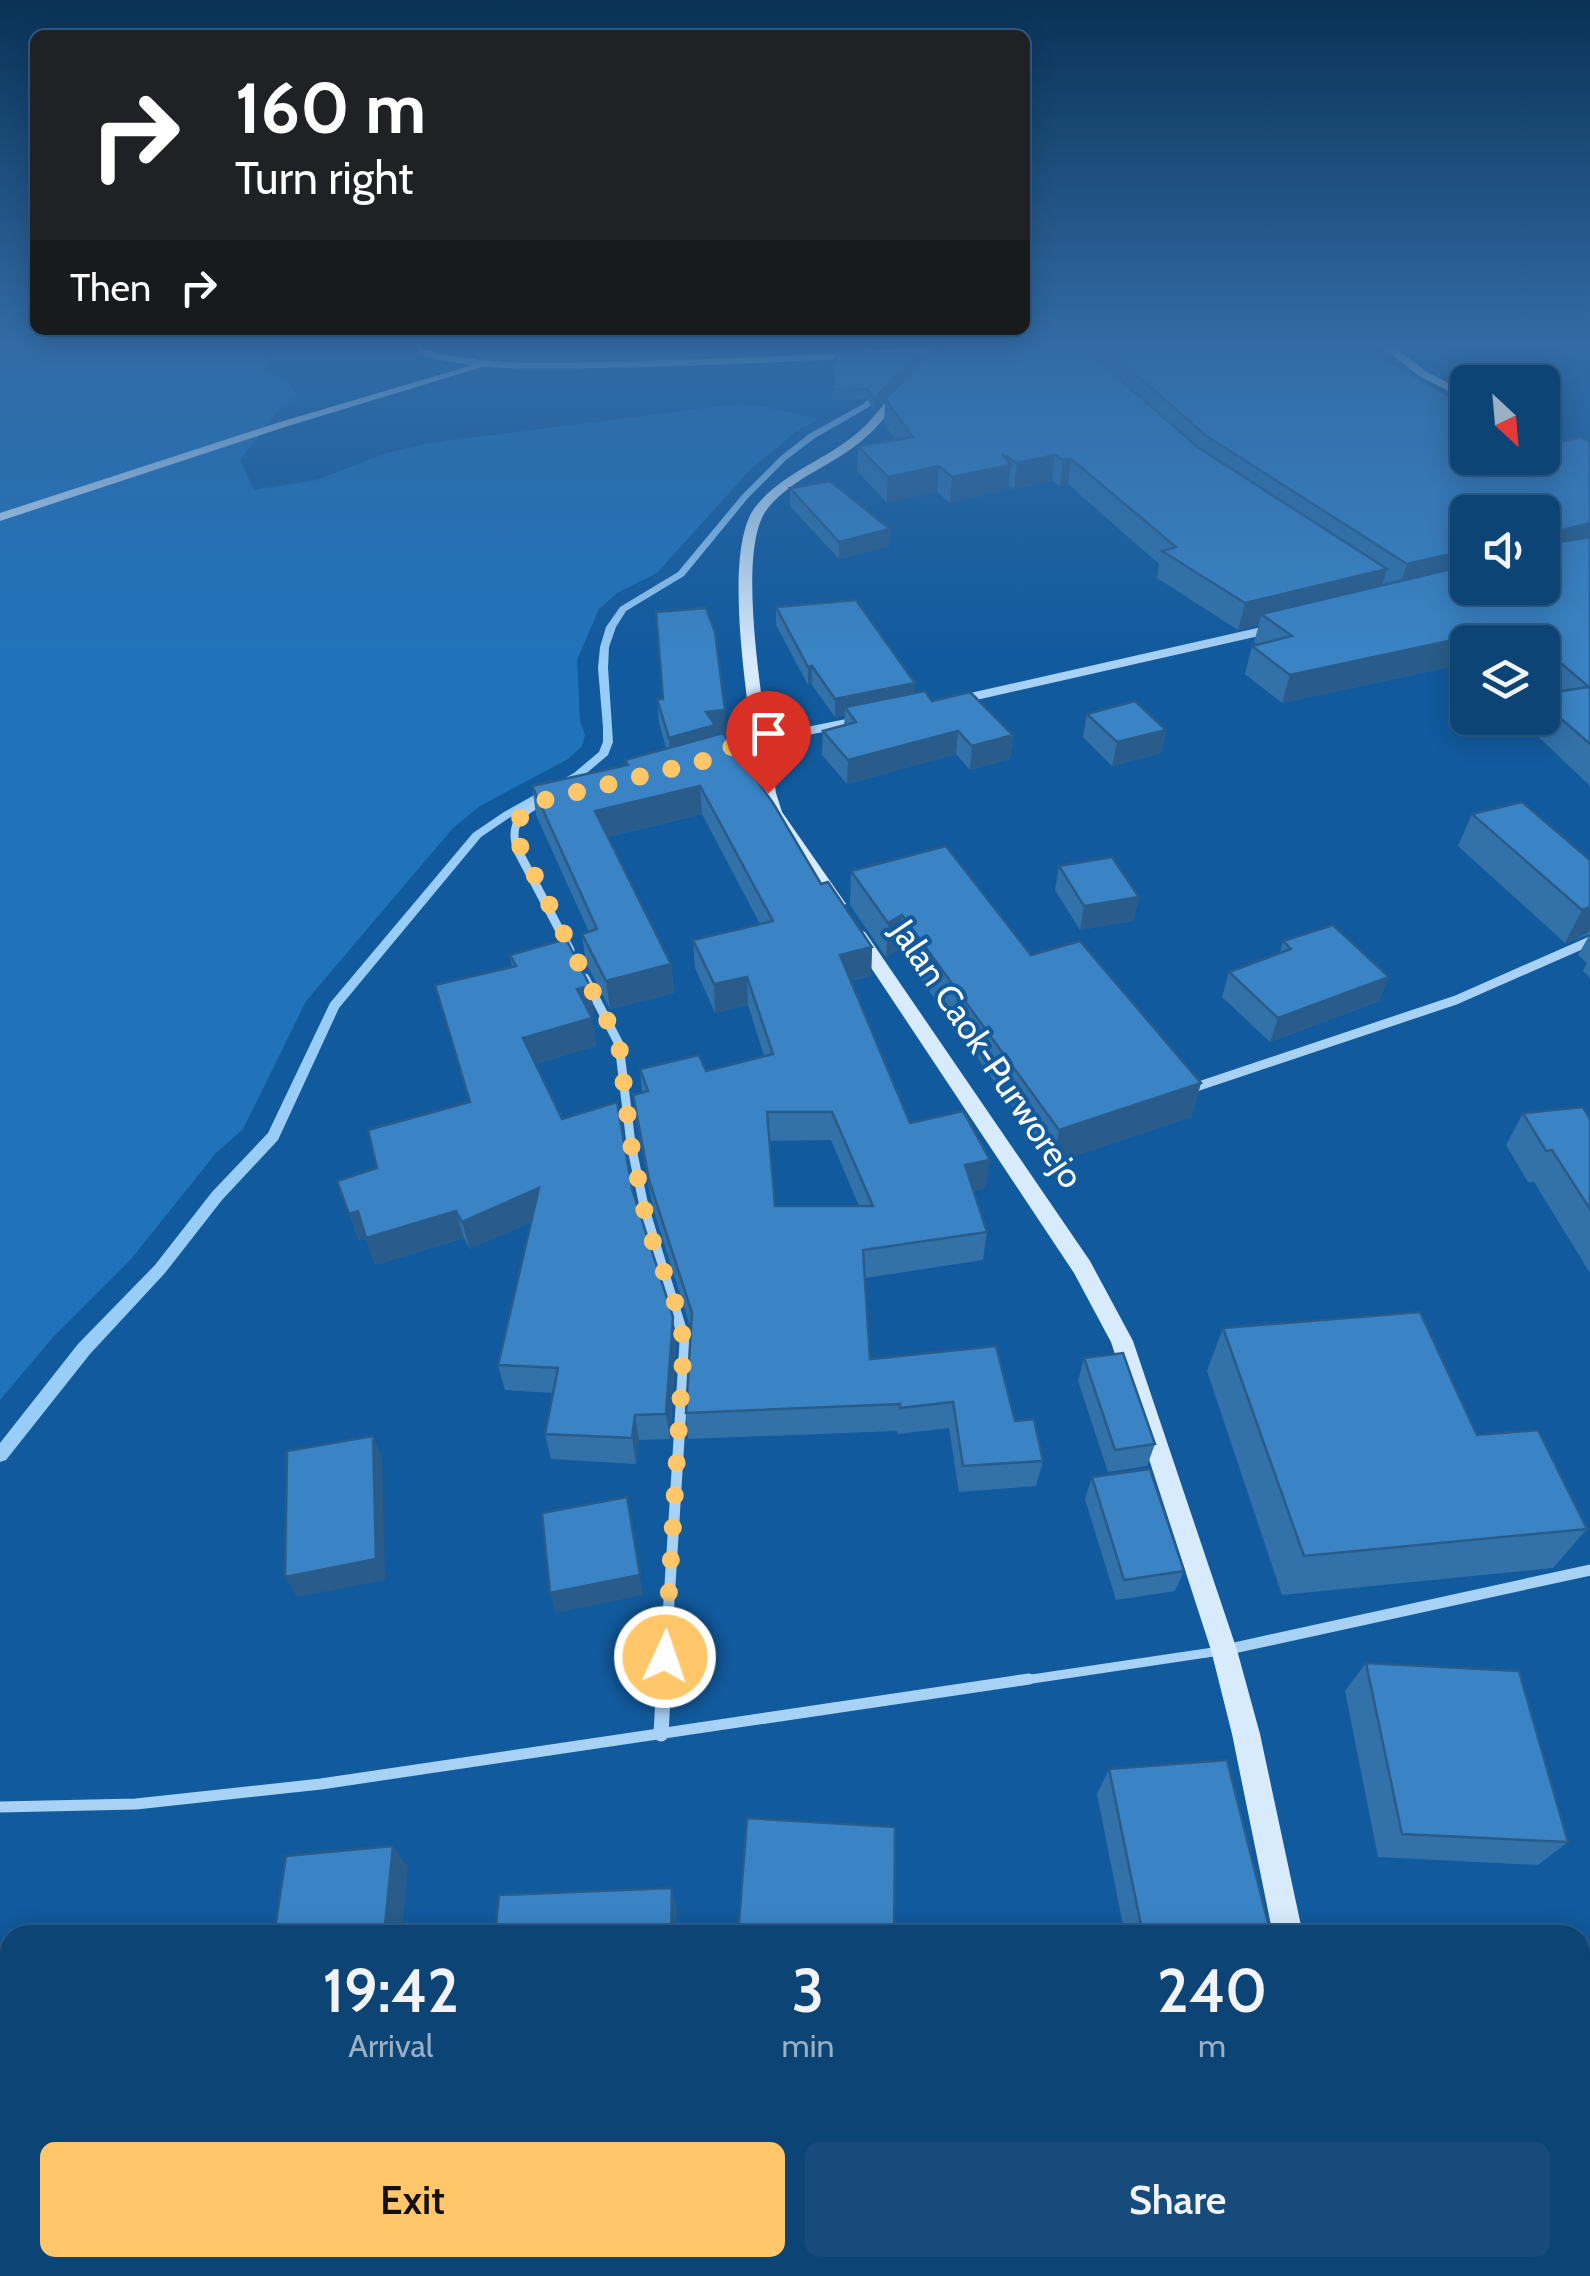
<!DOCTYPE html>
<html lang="en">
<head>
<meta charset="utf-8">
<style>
	:root { --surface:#0d4476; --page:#164b7b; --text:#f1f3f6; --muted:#9ab0c5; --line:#2d5c88; --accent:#ffc76a }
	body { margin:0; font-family:Cabin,sans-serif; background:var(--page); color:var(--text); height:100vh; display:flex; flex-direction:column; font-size:38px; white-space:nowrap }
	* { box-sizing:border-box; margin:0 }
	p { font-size:32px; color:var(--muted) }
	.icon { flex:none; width:55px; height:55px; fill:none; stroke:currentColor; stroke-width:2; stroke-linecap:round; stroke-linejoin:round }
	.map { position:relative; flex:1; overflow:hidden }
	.drawer { position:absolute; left:0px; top:1925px; width:1590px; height:352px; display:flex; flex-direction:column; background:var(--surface); border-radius:30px 30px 0 0; box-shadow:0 5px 25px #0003,0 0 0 2px var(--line) }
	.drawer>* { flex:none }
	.top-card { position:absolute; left:30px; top:30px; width:1000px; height:305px; border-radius:15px; box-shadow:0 5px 25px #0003,0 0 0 2px var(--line); background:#202124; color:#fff; overflow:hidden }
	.needle { width:65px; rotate:154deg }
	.controls { position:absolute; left:1450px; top:365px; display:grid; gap:20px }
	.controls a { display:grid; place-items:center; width:110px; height:110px; border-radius:15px; background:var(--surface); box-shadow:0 5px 25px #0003,0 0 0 2px var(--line); font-size:50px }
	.pin { position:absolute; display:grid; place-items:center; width:85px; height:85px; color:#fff; margin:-102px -42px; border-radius:50% 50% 50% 0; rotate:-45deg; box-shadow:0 0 10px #0007 }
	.pin .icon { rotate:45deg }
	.me { position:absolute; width:110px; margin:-55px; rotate:3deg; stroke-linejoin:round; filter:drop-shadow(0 0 8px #0008) }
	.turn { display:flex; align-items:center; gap:35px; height:210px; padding:0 40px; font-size:45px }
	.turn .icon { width:130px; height:130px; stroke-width:2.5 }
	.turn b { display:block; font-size:70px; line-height:85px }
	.then { display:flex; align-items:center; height:95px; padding:0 40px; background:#0003; gap:20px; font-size:38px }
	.eta { display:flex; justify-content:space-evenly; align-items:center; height:170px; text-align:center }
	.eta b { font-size:60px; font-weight:600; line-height:70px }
	.button { display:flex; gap:20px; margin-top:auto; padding:20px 40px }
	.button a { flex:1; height:115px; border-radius:15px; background:var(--accent); color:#111; font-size:40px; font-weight:600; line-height:115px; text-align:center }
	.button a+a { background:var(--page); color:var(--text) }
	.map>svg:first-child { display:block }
	.green { fill:#2073bb }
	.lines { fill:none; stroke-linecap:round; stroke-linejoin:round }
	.stream { fill:#98cdf8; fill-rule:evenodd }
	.lane-far1 { stroke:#a7d1f5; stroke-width:9 }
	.lane { stroke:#a7d1f5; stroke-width:11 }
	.street-far4 { stroke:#a7d1f5; stroke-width:6 }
	.street-far3 { stroke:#a7d1f5; stroke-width:8 }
	.street-far2 { stroke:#a7d1f5; stroke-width:9 }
	.street-far1 { stroke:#a7d1f5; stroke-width:11 }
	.street { stroke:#a7d1f5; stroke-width:15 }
	.secondary { fill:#d7ebfd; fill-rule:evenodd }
	.wall { fill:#3272a9; fill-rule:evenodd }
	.shaded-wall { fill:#295c8a }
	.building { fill:#3a84c5; stroke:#295c8a; stroke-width:2.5; fill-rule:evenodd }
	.route { stroke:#ffc76a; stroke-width:18; stroke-dasharray:0 32.4 }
	.labels { text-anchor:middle; stroke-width:8; stroke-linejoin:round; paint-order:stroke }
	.street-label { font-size:35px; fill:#fff; stroke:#115a9d }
</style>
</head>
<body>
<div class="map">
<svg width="1590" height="2276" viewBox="0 0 1590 2276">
	<rect width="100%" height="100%" fill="#115a9d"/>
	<polygon class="green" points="0,341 273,341 263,372 285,380 298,394 276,413 240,460 254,490 316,480 387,453 430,443 737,404 761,406 819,419 795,432 749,471 657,573 617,593 599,609 577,660 580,721 585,735 582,746 568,759 480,806 453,828 306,1001 243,1129 216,1153 131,1259 54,1336 0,1400"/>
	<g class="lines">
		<g class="stream">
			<polygon points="854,341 861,341 883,361 883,365 877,365"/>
			<polygon points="878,389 885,391 869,407 815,438 786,460 748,498 684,576 626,611 616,627 609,647 608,668 613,742 608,755 582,777 512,816 481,837 339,1008 278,1140 222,1200 165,1273 90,1354 6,1460 0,1462 0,1443 78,1344 155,1265 212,1192 268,1133 330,1003 473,833 504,812 574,773 599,752 603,742 603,727 598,668 600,647 606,627 620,607 678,572 742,495 781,456 809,434 863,404"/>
		</g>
		<polyline class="lane-far1" points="1012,1682 1220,1651"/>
		<polyline class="lane" points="0,1807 136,1804 321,1784 1029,1679"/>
		<g class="street-far4">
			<path d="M417 341 422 352C476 368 535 366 591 365 677 364 762 360 847 356"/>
			<polyline points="869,354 942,349"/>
		</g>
		<g class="street-far3">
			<polyline points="962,699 1267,630"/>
			<polyline points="724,752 733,746 857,721"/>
			<path d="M518 851C508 826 520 811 544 801"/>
		</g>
		<g class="street-far2">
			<polyline points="517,849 570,950"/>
			<polyline points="585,978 619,1044 631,1144 646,1216"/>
			<polyline points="1193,1088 1456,1000 1590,941"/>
		</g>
		<g class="street-far1">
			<polyline points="645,1213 685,1342 664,1682"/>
			<polyline points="1225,1650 1590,1570"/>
		</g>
		<polyline class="street" points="661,1734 664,1679"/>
		<g class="secondary">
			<polygon points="1374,341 1386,341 1427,372 1468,393 1468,401 1419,376"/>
			<polygon points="483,362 492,364 288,426 0,521 0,513 280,422"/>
			<path d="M897 389 906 391C894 406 881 424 866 437 837 464 794 476 768 508 732 551 768 734 776 793L782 812 846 904 837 909 831 908 766 812 760 793C753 731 718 553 756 506 783 473 825 460 856 434 871 422 884 403 897 389Z"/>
			<polygon points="1542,433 1590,453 1590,460 1542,440"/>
			<polygon points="859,930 865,932 1090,1261 1133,1341 1237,1650 1260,1734 1303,1935 1273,1935 1232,1734 1211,1650 1111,1342 1074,1273 850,936"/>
			<polygon points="1341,2268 1375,2268 1376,2276 1342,2276"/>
		</g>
	</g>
	<g class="wall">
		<path d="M942 341H1374L1372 348 1379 352 1378 355 1468 458 1590 442V786L1524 723 1526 718H1542V694L1551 693 1542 685V642H1468V663L1282 703 1245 674 1252 646 1259 645 1254 642 1259 625 1238 630 1157 578 1159 564 1068 484 1060 486 1052 481 1014 489 1009 486 1008 490 950 503 937 492 887 503 857 471 858 446 896 440 884 424 885 399ZM1468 512 1542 588H1468Z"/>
		<polygon points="917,363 874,410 867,399 832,400 833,390"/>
		<polygon points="790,488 890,546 839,559 790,506"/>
		<polygon points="776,607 914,693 1013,735 1010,759 970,770 956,754 847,784 822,755 823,731 844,725 845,715 835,717 812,685 808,685 776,625"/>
		<path d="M657 699 726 734H724L821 884 872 947 871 976 851 981 910 1123 985 1188 974 1191 987 1232 983 1260 865 1278 870 1359 1015 1421 1043 1461 1036 1486 959 1492 949 1428 898 1434 897 1431 688 1439 686 1413 691 1329 653 1208 637 1124 633 1095 642 1093 640 1069 706 1071 764 1056 748 1005 715 1013 695 968 693 940 760 924 702 814 608 837 671 964 674 993 610 1009 586 963 582 934 589 932 536 815 532 786 625 766V760L666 748 659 723ZM831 1140 859 1206H775L769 1141Z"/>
		<polygon points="1087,714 1166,730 1161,753 1112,766 1083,737"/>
		<polygon points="1472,814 1590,860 1590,978 1583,971 1587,963 1578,955 1590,934 1565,943 1458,846"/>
		<polygon points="1059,866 1139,897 1133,921 1080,930 1055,890"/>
		<polygon points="851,871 1031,955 1201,1083 1191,1117 1053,1163 899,949 886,957 850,905"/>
		<polygon points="1283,941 1379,1001 1270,1042 1222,997 1229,972 1280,953"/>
		<polygon points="510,955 590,986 594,1014 590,1015 596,1046 535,1064 562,1119 632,1189 676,1343 670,1439 639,1440 636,1464 551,1459 545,1434 553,1393 505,1390 498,1365 531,1222 470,1249 464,1238 375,1265 366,1239 359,1241 349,1214 469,1103 435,985 512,967"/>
		<polygon points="1523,1113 1590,1119 1590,1273 1534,1182 1528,1182 1506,1145"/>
		<polygon points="1223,1328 1477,1435 1587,1529 1553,1568 1282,1595 1207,1371"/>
		<polygon points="1084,1358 1155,1444 1147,1466 1108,1472 1078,1381"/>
		<polygon points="1092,1477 1184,1571 1175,1591 1116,1600 1085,1499"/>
		<polygon points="1366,1663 1568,1842 1538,1865 1378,1857 1345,1691"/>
		<polygon points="1109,1769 1271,1935 1125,1935 1097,1794"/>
		<polygon points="1580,2099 1590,2103 1590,2231 1580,2227"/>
		<polygon points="470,2268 579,2268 477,2272"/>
		<polygon points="831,2268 830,2276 718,2276 717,2274"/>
	</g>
	<g class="shaded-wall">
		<polygon points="906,341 937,341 906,345"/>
		<polygon points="1345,341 1374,341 1371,352"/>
		<polygon points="917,353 917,363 874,410 874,399"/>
		<polygon points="1055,455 1052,481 1014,489 1017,463"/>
		<polygon points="1071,459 1068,484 1060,486 1063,460"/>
		<polygon points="1011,465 1008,490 950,503 952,477"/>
		<polygon points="939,466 937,492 887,503 888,477"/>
		<polygon points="1590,523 1590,546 1542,559 1547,534"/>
		<polygon points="890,529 890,546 839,559 839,542"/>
		<polygon points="1468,550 1468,571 1398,591 1407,564"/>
		<polygon points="1387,569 1379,596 1261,614 1259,625 1238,630 1245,603"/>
		<polygon points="1518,626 1512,642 1468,642 1468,663 1282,703 1290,675"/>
		<polygon points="812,666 812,685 808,685 808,667"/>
		<polygon points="915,683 914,701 845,707 845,715 835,717 835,699"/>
		<polygon points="725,710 726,734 715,735 670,762 669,738 706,712"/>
		<polygon points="1166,730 1161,753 1112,766 1117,742"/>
		<polygon points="958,731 956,754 847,784 848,760"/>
		<polygon points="1013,735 1010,759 970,770 972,746"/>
		<polygon points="700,786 702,814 599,839 595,811"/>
		<polygon points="1139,897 1133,921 1080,930 1084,906"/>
		<polygon points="1590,907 1590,929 1588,933 1565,943 1582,910"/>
		<polygon points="902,915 899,949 886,957 888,923"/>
		<polygon points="872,947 871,976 839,983 840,955"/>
		<polygon points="671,964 674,993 610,1009 606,981"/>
		<polygon points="747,977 748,1005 715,1013 714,984"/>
		<polygon points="1389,977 1379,1001 1270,1042 1278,1018"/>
		<polygon points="590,986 594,1014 581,1017 577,989"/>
		<polygon points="592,1018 596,1046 528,1066 523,1038"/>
		<polygon points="1201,1083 1191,1117 1053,1163 1059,1130"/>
		<polygon points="990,1160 985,1188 962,1194 965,1165"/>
		<polygon points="539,1188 545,1216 470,1249 462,1222"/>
		<polygon points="358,1211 456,1211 464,1238 375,1265 366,1239 359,1241 349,1214"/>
		<polygon points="673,1317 676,1343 670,1439 666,1414"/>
		<polygon points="635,1415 639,1440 636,1464 632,1438"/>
		<polygon points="373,1436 382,1458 385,1580 297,1597 285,1577"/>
		<polygon points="631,1518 643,1595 556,1613 550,1593"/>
		<polygon points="393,1846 408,1868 402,1935 384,1935"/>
		<polygon points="672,1888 677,1909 676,1935 671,1935"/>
		<polygon points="0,1981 10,1986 10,2090 0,2136"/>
		<polygon points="304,2268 326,2268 325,2276 304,2276"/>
	</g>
	<g class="building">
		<polygon points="942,341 1077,341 1196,446 1387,569 1245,603 1162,551 1176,547 1071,459 1063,460 1055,455 1017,463 1002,454 1011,465 952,477 939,466 888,477 858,446 913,437 885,399"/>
		<polygon points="1098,341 1360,341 1379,352 1374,353 1468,407 1468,458 1542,458 1542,446 1580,437 1590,442 1590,523 1547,534 1548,544 1590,537 1590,744 1542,702 1542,694 1589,687 1542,647 1542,642 1537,642 1518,626 1290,675 1252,646 1292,636 1261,614 1468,565 1468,588 1542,588 1542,512 1468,512 1468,550 1407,564 1205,435"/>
		<polygon points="836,353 917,353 874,399 867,389 833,390"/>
		<polygon points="830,481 890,529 839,542 790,488"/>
		<polygon points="856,600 915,683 835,699 812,666 808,667 776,607"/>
		<polygon points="706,608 715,632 725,710 706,712 715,725 669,738 657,699 663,699 656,612"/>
		<polygon points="925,691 932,701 970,692 1013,735 972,746 958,731 848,760 823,731 856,722 845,707"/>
		<polygon points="1135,701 1166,730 1117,742 1087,714"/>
		<path d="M723 733 773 803 821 884 828 882 872 947 840 955 910 1123 963 1111 990 1160 965 1165 987 1232 863 1250 870 1359 996 1346 1015 1421 1034 1419 1043 1461 963 1466 953 1402 900 1408V1404L686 1413 692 1313 649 1180 633 1095 648 1091 640 1069 699 1055 706 1071 773 1054 747 977 714 984 693 940 773 921 700 786 595 811 671 964 606 981 582 934 597 929 532 786 628 765 625 760ZM767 1112H832L873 1206H775Z"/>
		<polygon points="1522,802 1590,860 1590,907 1582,910 1472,814"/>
		<polygon points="946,846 1031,955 1080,941 1201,1083 1059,1130 902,915 888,923 851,871"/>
		<polygon points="1112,857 1139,897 1084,906 1059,866"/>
		<polygon points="1333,925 1389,977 1278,1018 1229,972 1291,949 1283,941"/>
		<polygon points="566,939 590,986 577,989 592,1018 523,1038 562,1119 617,1102 632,1189 673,1317 666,1414 635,1415 632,1438 545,1434 558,1368 498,1365 539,1188 462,1222 456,1211 366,1238 358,1211 349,1214 337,1181 377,1168 368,1130 470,1102 435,985 516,966 510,955"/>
		<polygon points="1583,1107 1590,1119 1590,1209 1552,1150 1546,1151 1523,1113"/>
		<polygon points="1420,1312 1477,1435 1538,1430 1587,1529 1304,1556 1223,1328"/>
		<polygon points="1123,1353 1155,1444 1115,1450 1084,1358"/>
		<polygon points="373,1436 376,1559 285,1577 287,1451"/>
		<polygon points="1150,1469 1184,1571 1124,1580 1092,1477"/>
		<polygon points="627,1497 640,1575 550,1593 542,1513"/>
		<polygon points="1366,1663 1519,1671 1568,1842 1402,1834"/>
		<polygon points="1227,1760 1271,1935 1143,1935 1109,1769"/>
		<polygon points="747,1818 895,1827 894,1935 738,1935"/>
		<polygon points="393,1846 384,1935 274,1935 286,1856"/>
		<polygon points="672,1888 671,1935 495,1935 499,1895"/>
		<polygon points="1580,2099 1590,2103 1590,2208 1580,2204"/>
		<polygon points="141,2268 304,2268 304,2276 140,2276"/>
		<polygon points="717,2268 831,2268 831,2272 717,2274"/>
	</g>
	<linearGradient id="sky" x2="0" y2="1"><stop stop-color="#093256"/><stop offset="0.52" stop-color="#326ba5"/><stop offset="1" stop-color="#326ba5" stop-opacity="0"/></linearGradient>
	<rect width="1590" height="660" fill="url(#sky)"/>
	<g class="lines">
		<polyline class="route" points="665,1657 684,1342 676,1305 648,1228 631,1144 619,1044 513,832 524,810 545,800 715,758 733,746 764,740 768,793"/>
	</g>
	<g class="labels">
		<g class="street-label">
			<text transform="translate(987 1054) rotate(56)" y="12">Jalan Caok-Purworejo</text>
		</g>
	</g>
</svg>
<div class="controls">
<a><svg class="needle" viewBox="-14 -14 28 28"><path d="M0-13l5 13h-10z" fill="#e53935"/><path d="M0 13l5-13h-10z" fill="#9ab0c5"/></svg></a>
<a><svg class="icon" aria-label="sound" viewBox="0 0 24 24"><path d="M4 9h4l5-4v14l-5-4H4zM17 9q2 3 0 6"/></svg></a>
<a><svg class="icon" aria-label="layers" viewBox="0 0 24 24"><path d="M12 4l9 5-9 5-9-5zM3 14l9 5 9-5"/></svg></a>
</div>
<div class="pin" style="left:768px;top:793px;background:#d93025"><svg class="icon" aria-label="arrive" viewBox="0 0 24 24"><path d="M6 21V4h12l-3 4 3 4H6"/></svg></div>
<svg class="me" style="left:665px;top:1657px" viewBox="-20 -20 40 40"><circle r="17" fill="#ffc76a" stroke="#fff" stroke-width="3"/><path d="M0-11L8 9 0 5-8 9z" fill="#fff"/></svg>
<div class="top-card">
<div class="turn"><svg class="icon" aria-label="right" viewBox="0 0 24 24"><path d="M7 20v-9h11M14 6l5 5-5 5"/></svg><div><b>160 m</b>Turn right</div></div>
<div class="then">Then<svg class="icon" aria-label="right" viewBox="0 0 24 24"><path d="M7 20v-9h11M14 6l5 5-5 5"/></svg></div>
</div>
<section class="drawer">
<div class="eta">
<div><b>19:42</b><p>Arrival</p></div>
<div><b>3</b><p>min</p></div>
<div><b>240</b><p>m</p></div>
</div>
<div class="button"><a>Exit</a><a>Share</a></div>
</section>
</div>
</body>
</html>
